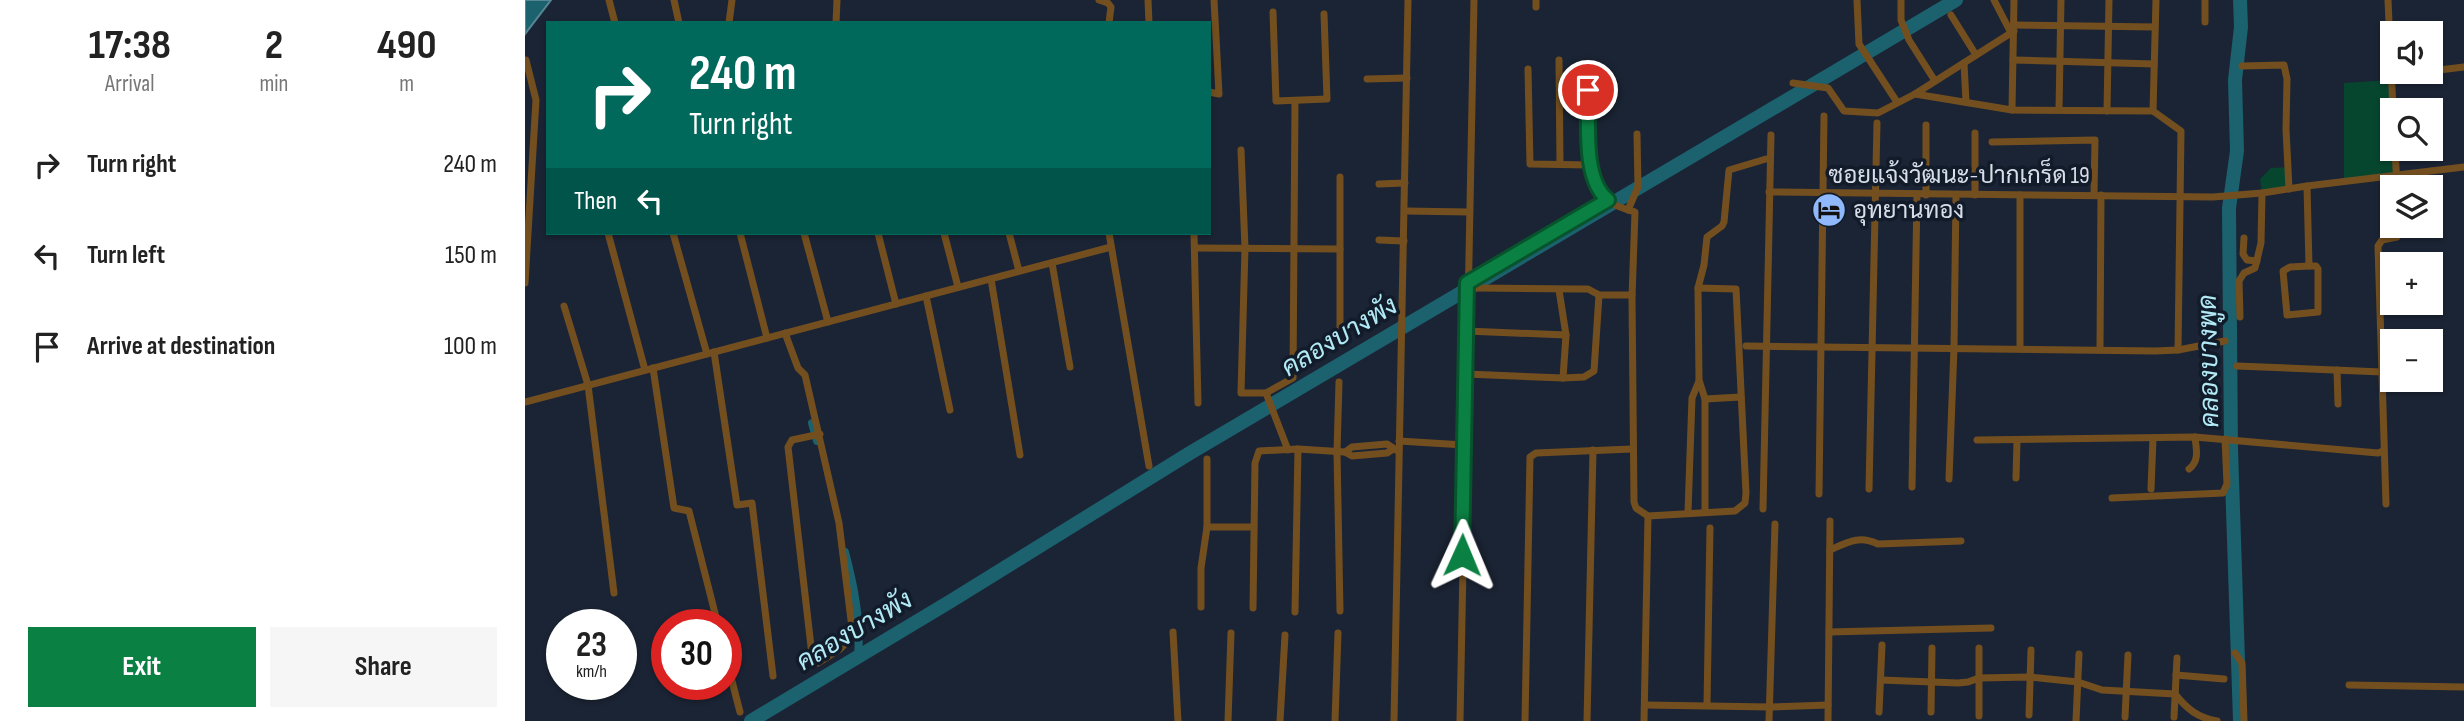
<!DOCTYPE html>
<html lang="en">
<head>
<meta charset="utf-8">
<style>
	:root { --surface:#fff; --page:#f6f6f6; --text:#222; --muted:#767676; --accent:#0b8043 }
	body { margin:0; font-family:"Sofia Sans Condensed",Sarabun,sans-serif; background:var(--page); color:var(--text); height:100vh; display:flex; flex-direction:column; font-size:26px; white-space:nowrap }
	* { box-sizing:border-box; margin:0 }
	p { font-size:23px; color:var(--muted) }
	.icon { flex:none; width:38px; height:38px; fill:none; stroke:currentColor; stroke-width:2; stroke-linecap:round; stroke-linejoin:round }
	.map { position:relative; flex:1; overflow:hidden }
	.panel { display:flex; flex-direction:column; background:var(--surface); width:525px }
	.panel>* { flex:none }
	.guide { position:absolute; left:21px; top:21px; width:665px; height:214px; border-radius:0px; box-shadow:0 2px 5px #0004; background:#00695c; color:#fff; overflow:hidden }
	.controls { position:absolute; left:1855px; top:21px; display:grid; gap:14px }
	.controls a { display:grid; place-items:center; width:63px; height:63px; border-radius:0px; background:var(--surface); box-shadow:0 2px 5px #0004; font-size:35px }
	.speed { position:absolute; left:21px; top:609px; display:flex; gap:14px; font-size:35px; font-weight:700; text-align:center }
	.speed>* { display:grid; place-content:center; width:91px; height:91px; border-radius:50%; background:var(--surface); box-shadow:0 2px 5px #0004; line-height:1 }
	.speed small { font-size:18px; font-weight:400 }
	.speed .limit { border:10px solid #d22; background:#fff; color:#111 }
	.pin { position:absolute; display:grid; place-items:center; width:60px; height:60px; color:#fff; margin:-30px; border:4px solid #fff; border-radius:50%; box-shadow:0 2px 7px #0007 }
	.me { position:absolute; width:77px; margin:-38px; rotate:1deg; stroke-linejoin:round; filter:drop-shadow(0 0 5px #0008) }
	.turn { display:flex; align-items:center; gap:24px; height:147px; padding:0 28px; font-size:32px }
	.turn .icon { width:91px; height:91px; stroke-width:2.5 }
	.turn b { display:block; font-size:49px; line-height:60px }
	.then { display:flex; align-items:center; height:66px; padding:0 28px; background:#0003; gap:14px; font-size:26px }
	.eta { display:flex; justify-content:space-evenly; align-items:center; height:119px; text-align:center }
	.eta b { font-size:42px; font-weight:700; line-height:49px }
	.action { display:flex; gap:14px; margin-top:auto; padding:14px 28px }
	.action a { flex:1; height:80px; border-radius:0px; background:var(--accent); color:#fff; font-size:28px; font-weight:700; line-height:80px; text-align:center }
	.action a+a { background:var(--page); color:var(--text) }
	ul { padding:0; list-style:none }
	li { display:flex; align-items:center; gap:21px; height:91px; padding:0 28px }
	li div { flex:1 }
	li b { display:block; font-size:26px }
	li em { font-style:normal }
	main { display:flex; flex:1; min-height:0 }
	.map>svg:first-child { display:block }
	.green { fill:#06462f }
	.water { fill:#1b616e; stroke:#548693; stroke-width:2 }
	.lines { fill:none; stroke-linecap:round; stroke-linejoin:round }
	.canal { stroke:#1b616e; stroke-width:8 }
	.river { stroke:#1b616e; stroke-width:14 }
	.minor { stroke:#734f20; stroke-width:7 }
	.route-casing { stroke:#07532c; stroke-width:18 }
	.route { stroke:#0b8043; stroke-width:12 }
	.labels { text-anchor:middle; stroke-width:7; stroke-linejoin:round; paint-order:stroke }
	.street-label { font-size:24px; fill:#d8dee9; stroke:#121b2a }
	.poi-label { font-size:24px; fill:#d8dee9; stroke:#121b2a; text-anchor:start }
	.water-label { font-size:26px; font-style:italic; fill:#b1e9f5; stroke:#121b2a }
</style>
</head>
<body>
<main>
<section class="panel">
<div class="eta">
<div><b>17:38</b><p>Arrival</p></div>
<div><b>2</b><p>min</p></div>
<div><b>490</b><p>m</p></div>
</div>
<ul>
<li><svg class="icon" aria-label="right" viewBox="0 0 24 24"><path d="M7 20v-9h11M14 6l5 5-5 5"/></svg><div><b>Turn right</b></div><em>240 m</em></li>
<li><svg class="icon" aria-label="left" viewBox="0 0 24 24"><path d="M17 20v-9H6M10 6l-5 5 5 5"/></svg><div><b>Turn left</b></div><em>150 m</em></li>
<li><svg class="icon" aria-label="arrive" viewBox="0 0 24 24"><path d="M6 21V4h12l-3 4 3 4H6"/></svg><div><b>Arrive at destination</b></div><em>100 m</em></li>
</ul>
<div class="action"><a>Exit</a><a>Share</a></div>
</section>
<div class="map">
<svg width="1939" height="721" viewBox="0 0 1939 721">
	<rect width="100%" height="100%" fill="#1b2434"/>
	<g class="green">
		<polygon points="1865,80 1867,149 1876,178 1819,179 1819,83"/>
		<polygon points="1766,167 1766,190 1737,193 1735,179 1746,168"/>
	</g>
	<polygon class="water" points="0,0 26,0 0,34"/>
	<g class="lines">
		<g class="canal">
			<polyline points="287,423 292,441"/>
			<path d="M320 552C329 586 336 621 333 656"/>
		</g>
		<g class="river">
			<polyline points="1715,0 1716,27 1710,80 1712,151 1704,208 1706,449 1715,721"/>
			<polyline points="226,721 426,601 665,453 1431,0"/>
		</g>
		<g class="minor">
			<polyline points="84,0 90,23"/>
			<polyline points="149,0 154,23"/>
			<polyline points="574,0 583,3 586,7 584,23"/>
			<polyline points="623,0 624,23"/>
			<polyline points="1332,0 1334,44 1372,102"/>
			<polyline points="1376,0 1376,20 1384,40 1410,81"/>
			<polyline points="1469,0 1486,33"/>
			<polyline points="1631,0 1628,111 1656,131 1653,350"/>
			<polyline points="1863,0 1868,110"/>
			<polyline points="1011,7 1011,0"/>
			<polyline points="748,12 751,101 802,99 799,14"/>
			<polyline points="1426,15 1451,55"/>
			<polyline points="1680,22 1680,0"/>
			<polyline points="204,23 207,0"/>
			<polyline points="311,23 312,0"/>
			<polyline points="1489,25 1630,27"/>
			<polyline points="1034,60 1035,164"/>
			<polyline points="1488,60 1629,64"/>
			<polyline points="1439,63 1441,102"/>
			<path d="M1063 65C1064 94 1059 175 1076 195 1086 205 1097 208 1110 212L1107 297 1109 502 1111 508 1123 516 1210 511 1220 503 1221 493 1211 289 1173 288"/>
			<polyline points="1717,66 1759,65 1762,79 1761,129 1764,189"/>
			<polyline points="1003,69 1005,164 1065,165"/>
			<polyline points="1906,71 1939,67"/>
			<polyline points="1867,74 1893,72"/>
			<polyline points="842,79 882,78"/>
			<polyline points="1268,83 1303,88 1319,111 1353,113 1390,94 1489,31"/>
			<polyline points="684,92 694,94 689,0"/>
			<polyline points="1390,94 1487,110 1628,111"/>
			<polyline points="1487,110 1489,0"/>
			<polyline points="1534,110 1536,0"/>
			<polyline points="1582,111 1584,0"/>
			<polyline points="1401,125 1401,195"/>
			<polyline points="1467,142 1570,140 1569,195"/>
			<polyline points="1870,149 1872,187"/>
			<polyline points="716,150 720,248 716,393 741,393 768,378 770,102"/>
			<polyline points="854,184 880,183"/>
			<polyline points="1782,186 1784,266"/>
			<polyline points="1244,192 1688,197 1737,193 1782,186 1939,167"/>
			<polyline points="1450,195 1450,133"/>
			<polyline points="1103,210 1113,187 1112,134"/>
			<polyline points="880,211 944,212"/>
			<polyline points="83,233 120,370"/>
			<polyline points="148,233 182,354"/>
			<polyline points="215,233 242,338"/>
			<polyline points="279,233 303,322"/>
			<polyline points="353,233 371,304"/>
			<polyline points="419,233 433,287"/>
			<polyline points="484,233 494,271"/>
			<polyline points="584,233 624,466"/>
			<polyline points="669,233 673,403"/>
			<polyline points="1719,238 1718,254 1722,260 1732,261"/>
			<polyline points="854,240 879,241"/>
			<polyline points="671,248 815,249"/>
			<polyline points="527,263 545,367"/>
			<polygon points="1784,266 1791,266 1793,269 1793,312 1762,315 1758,271 1765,267"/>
			<polyline points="466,279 495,455"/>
			<polyline points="0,283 11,100 1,60"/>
			<polyline points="942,283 1083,200"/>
			<polyline points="952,288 1053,289 1063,289 1074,295 1107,295"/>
			<polyline points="1034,290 1041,335 1038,378"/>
			<polyline points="401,296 425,410"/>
			<polyline points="39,306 63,385 89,593"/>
			<polyline points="1715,317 1714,281 1719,273 1730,268 1736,243 1737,193"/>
			<polyline points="941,331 1041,335"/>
			<polyline points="260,333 273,368 280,375 314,523 328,636 315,649 293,663 287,655 263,447 267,440 295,434"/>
			<polyline points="815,344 815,177"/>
			<polyline points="1221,346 1630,351 1653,350 1700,341"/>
			<polyline points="1495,349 1495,195"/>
			<polyline points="1575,350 1576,195"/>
			<polyline points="189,352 212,505 227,503 248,676"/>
			<polyline points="1712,366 1857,372"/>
			<polyline points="128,368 149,508 164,511 193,625"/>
			<polyline points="1812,370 1813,404"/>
			<polyline points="941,374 1038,378 1059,377 1069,371 1074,295"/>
			<polyline points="814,382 812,452 815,611"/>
			<polyline points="741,393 763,450"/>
			<polyline points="1180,399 1216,397"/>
			<polyline points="0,402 586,247"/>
			<polyline points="1452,440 1670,437 1853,453 1858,451"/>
			<polyline points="874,441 939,445"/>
			<polyline points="820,452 827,447 862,444 871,450"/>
			<path d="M1664 469C1675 461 1671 448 1670 437"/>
			<polyline points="1491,478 1492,441"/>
			<polyline points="1424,479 1429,348 1431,195"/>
			<polyline points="1387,487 1392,194"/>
			<polyline points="1344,489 1352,123"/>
			<polyline points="1626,489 1628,438"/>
			<polyline points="1294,494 1299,116"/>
			<polyline points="1587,498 1698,493 1702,484 1700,439"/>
			<polyline points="1861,504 1853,246 1857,240 1872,237 1875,226"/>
			<polyline points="1238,509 1246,135"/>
			<polyline points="1163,512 1167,398 1174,381"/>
			<polyline points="1180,512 1180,399 1174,380 1173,288 1179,265 1182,237 1197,226 1199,222 1204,170 1241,159"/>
			<polyline points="682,527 728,527"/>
			<path d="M1305 550C1323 542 1334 535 1353 544L1436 541"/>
			<polyline points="676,607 676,568 682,527 682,459"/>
			<polyline points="728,608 730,463 734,451 773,449 820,452 827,456 862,453 868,449"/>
			<polyline points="770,612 773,449"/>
			<polyline points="648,632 653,721"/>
			<polyline points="1304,632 1466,628"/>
			<polyline points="1710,653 1717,663 1719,721"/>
			<polyline points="201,658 215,712"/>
			<polyline points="1651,675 1699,679"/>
			<path d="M1356 680 1433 683 1443 682 1454 678 1505 677 1553 682 1577 690 1650 694C1662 709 1673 718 1692 721"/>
			<polyline points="1824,685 1939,687"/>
			<polyline points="1120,705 1245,707 1303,705"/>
			<polyline points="1182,705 1185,528"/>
			<polyline points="1354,712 1357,645"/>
			<polyline points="1406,712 1407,648"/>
			<polyline points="1504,715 1506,650"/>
			<polyline points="1454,716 1454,648"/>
			<polyline points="1600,717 1603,655"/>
			<polyline points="1649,717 1652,658"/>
			<polyline points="703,721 706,633"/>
			<polyline points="755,721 760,635"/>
			<polyline points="810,721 813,633"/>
			<polyline points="869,721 883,0"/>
			<polyline points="935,721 949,0"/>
			<polyline points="1000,721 1005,457 1011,453 1107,449"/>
			<polyline points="1062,721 1068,450"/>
			<polyline points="1119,721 1123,516"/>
			<polyline points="1244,721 1250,524"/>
			<polyline points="1303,721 1305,521"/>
			<polyline points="1551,721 1554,654"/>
		</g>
	</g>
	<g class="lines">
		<g class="route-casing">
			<path id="route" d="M937 555 942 283 1083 200C1057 179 1064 122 1063 90"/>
		</g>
		<use href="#route" class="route"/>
	</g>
	<defs>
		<g id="hotel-disc" transform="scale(1.75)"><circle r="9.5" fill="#90b8fd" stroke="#121b2a"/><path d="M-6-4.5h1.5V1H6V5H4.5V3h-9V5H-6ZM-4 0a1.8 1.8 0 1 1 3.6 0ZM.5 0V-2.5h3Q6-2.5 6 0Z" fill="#111"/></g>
	</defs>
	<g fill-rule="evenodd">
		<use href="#hotel-disc" x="1304" y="210"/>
	</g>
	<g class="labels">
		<g class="street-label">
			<text x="1434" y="183">ซอยแจ้งวัฒนะ-ปากเกร็ด 19</text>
		</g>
		<g class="poi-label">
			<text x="1328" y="218">อุทยานทอง</text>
		</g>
		<g class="water-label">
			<text transform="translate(814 336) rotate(-31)" y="9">คลองบางพัง</text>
			<text transform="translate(1683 361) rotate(-91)" y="9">คลองบางพูด</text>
			<text transform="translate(329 630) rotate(-31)" y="9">คลองบางพัง</text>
		</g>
	</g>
</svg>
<div class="controls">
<a><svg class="icon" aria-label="sound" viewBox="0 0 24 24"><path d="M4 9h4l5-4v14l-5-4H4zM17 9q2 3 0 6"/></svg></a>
<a><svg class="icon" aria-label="search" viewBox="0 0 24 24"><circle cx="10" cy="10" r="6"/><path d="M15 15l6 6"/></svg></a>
<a><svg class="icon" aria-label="layers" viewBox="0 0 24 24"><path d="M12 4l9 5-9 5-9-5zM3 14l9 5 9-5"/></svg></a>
<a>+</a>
<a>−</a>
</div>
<div class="speed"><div>23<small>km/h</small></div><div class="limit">30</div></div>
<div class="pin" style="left:1063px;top:90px;background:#d93025"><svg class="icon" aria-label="arrive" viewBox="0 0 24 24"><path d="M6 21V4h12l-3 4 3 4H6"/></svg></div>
<svg class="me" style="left:937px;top:555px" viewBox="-20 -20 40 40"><path d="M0-17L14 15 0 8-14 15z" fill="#0b8043" stroke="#fff" stroke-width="4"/></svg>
<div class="guide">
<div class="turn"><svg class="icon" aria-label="right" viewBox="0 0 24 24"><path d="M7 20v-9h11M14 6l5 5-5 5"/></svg><div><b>240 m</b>Turn right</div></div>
<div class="then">Then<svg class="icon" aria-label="left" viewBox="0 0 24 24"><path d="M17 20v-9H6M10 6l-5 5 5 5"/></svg></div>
</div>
</div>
</main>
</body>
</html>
